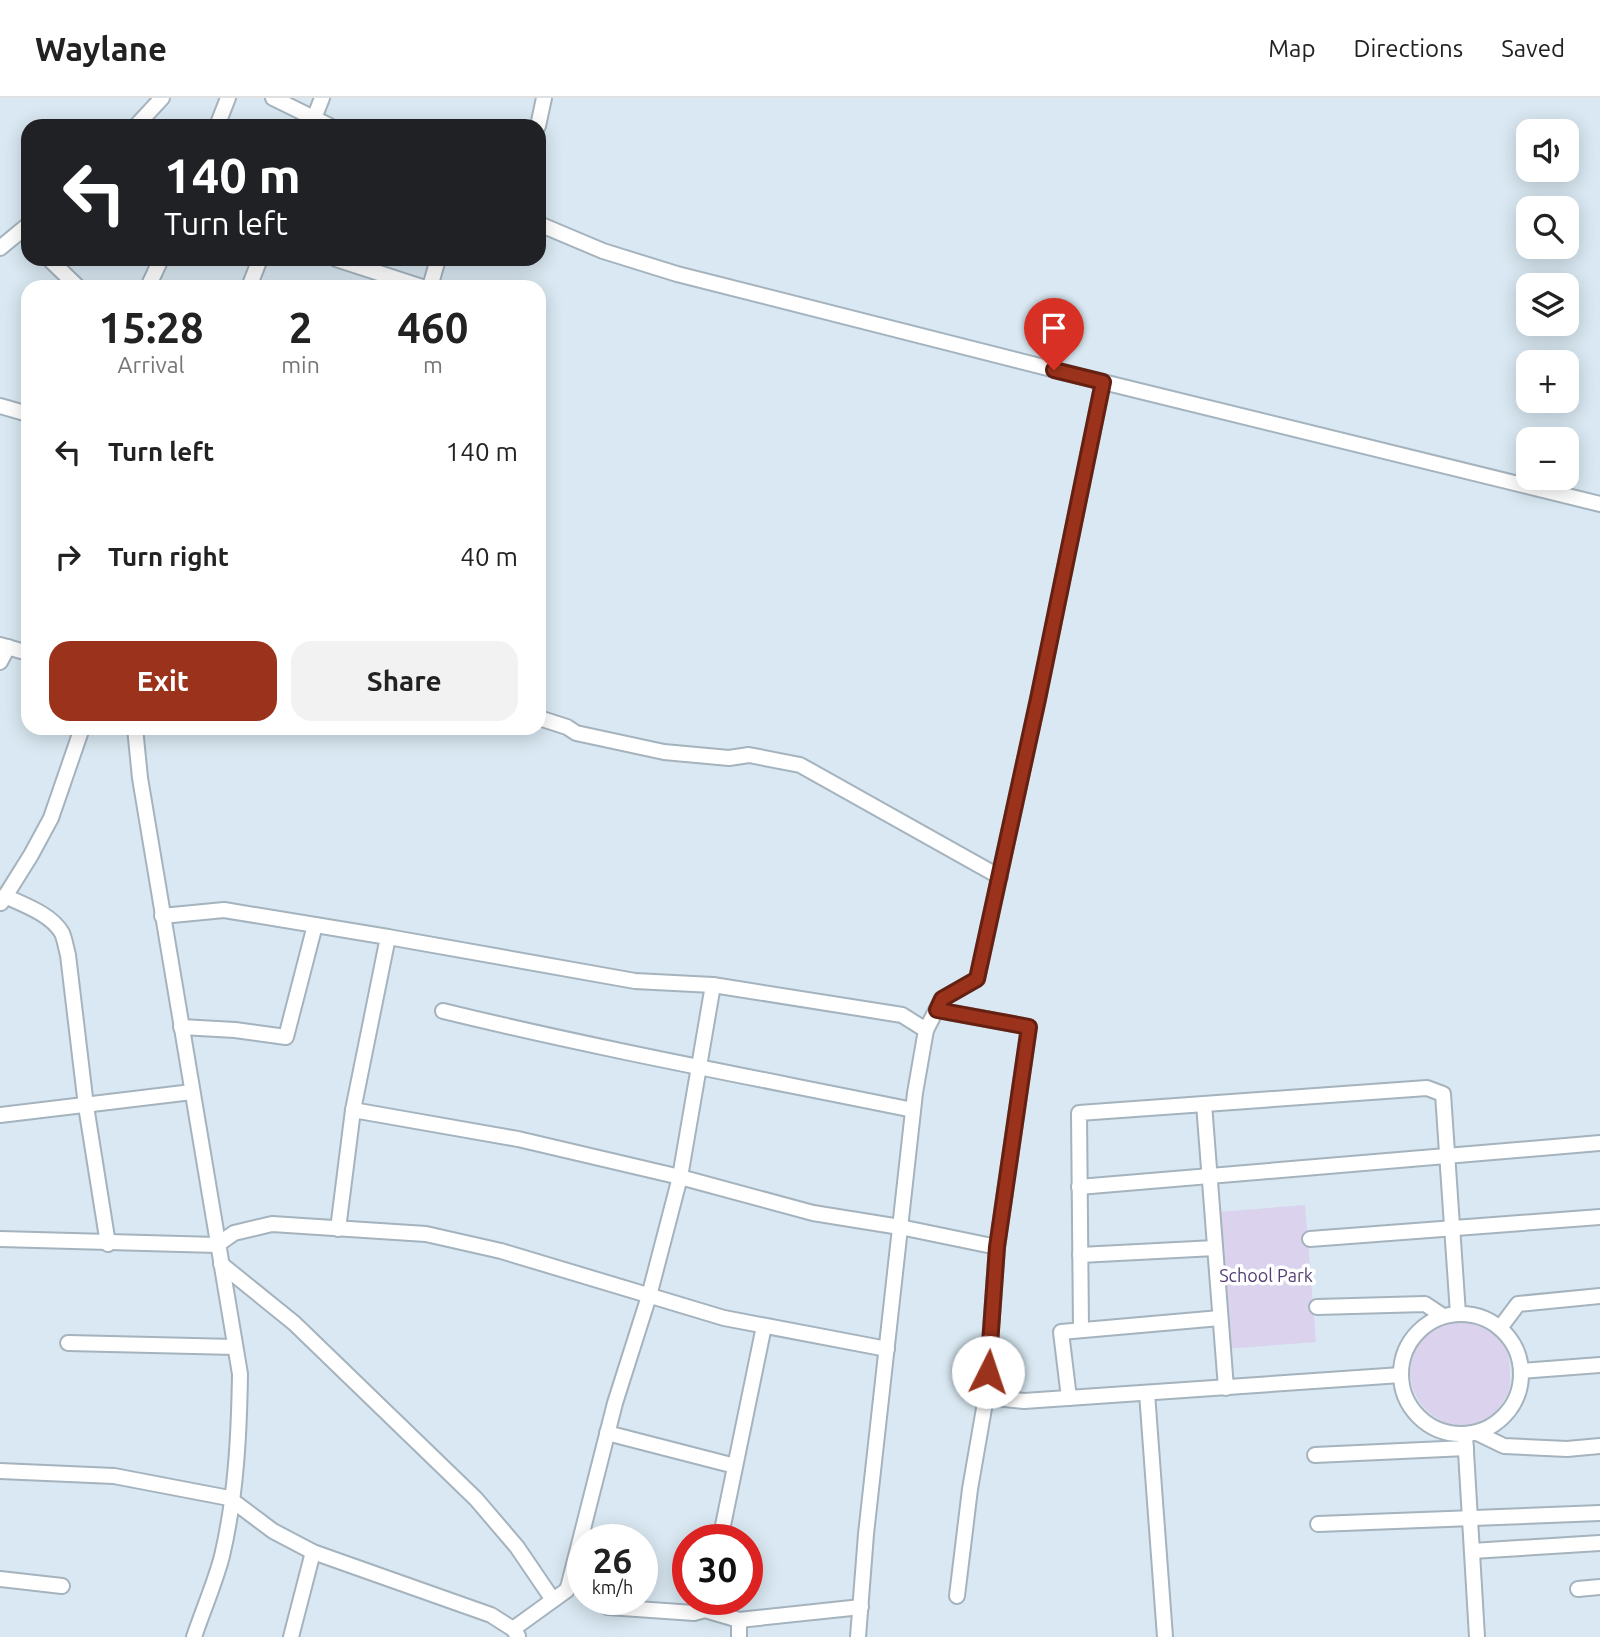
<!DOCTYPE html>
<html lang="en">
<head>
<meta charset="utf-8">
<style>
	:root { --surface:#fff; --page:#f2f2f2; --text:#222; --muted:#767676; --line:#e0e0e0; --accent:#9b321b }
	body { margin:0; font-family:Ubuntu,sans-serif; background:var(--page); color:var(--text); height:100vh; display:flex; flex-direction:column; font-size:26px; white-space:nowrap }
	* { box-sizing:border-box; margin:0 }
	p { font-size:23px; color:var(--muted) }
	.icon { flex:none; width:38px; height:38px; fill:none; stroke:currentColor; stroke-width:2; stroke-linecap:round; stroke-linejoin:round }
	.map { position:relative; flex:1; overflow:hidden }
	.panel { position:absolute; left:21px; top:182px; width:525px; height:455px; display:flex; flex-direction:column; background:var(--surface); border-radius:21px; box-shadow:0 4px 18px #0003 }
	.panel>* { flex:none }
	.banner { position:absolute; left:21px; top:21px; width:525px; height:147px; border-radius:21px; box-shadow:0 4px 18px #0003; background:#202124; color:#fff; overflow:hidden }
	.fabs { position:absolute; left:1516px; top:21px; display:grid; gap:14px }
	.fabs a { display:grid; place-items:center; width:63px; height:63px; border-radius:14px; background:var(--surface); box-shadow:0 4px 18px #0003; font-size:35px }
	.speed { position:absolute; left:567px; top:1426px; display:flex; gap:14px; font-size:35px; font-weight:700; text-align:center }
	.speed>* { display:grid; place-content:center; width:91px; height:91px; border-radius:50%; background:var(--surface); box-shadow:0 4px 18px #0003; line-height:1 }
	.speed small { font-size:18px; font-weight:400 }
	.speed .limit { border:10px solid #d22; background:#fff; color:#111 }
	.pin { position:absolute; display:grid; place-items:center; width:60px; height:60px; color:#fff; margin:-72px -30px; border-radius:50% 50% 50% 0; rotate:-45deg; box-shadow:0 0 7px #0007 }
	.pin .icon { rotate:45deg }
	.me { position:absolute; width:77px; margin:-38px; rotate:4deg; stroke-linejoin:round; filter:drop-shadow(0 0 5px #0008) }
	.turn { display:flex; align-items:center; gap:24px; height:147px; padding:0 28px; font-size:32px }
	.turn .icon { width:91px; height:91px; stroke-width:2.5 }
	.turn b { display:block; font-size:49px; line-height:60px }
	.eta { display:flex; justify-content:space-evenly; align-items:center; height:119px; text-align:center }
	.eta b { font-size:42px; font-weight:700; line-height:49px }
	.button { display:flex; gap:14px; margin-top:auto; padding:14px 28px }
	.button a { flex:1; height:80px; border-radius:21px; background:var(--accent); color:#fff; font-size:28px; font-weight:700; line-height:80px; text-align:center }
	.button a+a { background:var(--page); color:var(--text) }
	ul { padding:0; list-style:none }
	li { display:flex; align-items:center; gap:21px; height:105px; padding:0 28px }
	li div { flex:1 }
	li b { display:block; font-size:26px }
	li em { font-style:normal }
	header { display:flex; align-items:center; gap:42px; box-sizing:border-box; height:98px; padding:0 35px; background:var(--surface); border-bottom:2px solid var(--line) }
	header strong { font-size:33px }
	nav { display:flex; gap:38px; margin-inline-start:auto; font-size:24px }
	.map>svg:first-child { display:block }
	.green { fill:#dbd2ee }
	.lines { fill:none; stroke-linecap:round; stroke-linejoin:round }
	.minor-casing { stroke:#a4b3bd; stroke-width:18 }
	.minor { stroke:#fff; stroke-width:14 }
	.route-casing { stroke:#652012; stroke-width:18 }
	.route { stroke:#9b321b; stroke-width:12 }
	.labels { text-anchor:middle; stroke-width:7; stroke-linejoin:round; paint-order:stroke }
	.park-label { font-size:18px; fill:#523e73; stroke:#fff }
</style>
</head>
<body>
<header>
<strong>Waylane</strong>
<nav><a>Map</a><a>Directions</a><a>Saved</a></nav>
</header>
<div class="map">
<svg width="1600" height="1539" viewBox="0 0 1600 1539">
	<rect width="100%" height="100%" fill="#d9e8f2"/>
	<g class="green">
		<polygon points="1305,1107 1316,1244 1225,1251 1218,1114"/>
		<path d="M1460 1222C1491 1231 1510 1237 1510 1274 1510 1283 1511 1291 1506 1299 1499 1310 1489 1326 1476 1328 1437 1336 1400 1296 1413 1259 1415 1253 1416 1244 1421 1240 1433 1231 1447 1226 1460 1222Z"/>
	</g>
	<g class="lines">
		<g class="minor-casing">
			<g id="minor">
				<polyline points="273,0 330,28"/>
				<polyline points="136,28 162,0"/>
				<polyline points="217,28 228,0"/>
				<polyline points="311,28 322,0"/>
				<polyline points="538,28 544,0"/>
				<polyline points="539,126 603,153 677,176 1103,284 1600,406"/>
				<polyline points="0,150 28,127"/>
				<polyline points="49,161 78,189"/>
				<polyline points="336,161 422,189"/>
				<polyline points="148,189 161,161"/>
				<polyline points="249,189 260,161"/>
				<polyline points="430,189 438,161"/>
				<polyline points="0,308 28,316"/>
				<polyline points="0,547 28,555"/>
				<polyline points="0,564 8,549"/>
				<polyline points="539,620 567,629 576,635 664,654 729,660 749,657 800,667 1000,779"/>
				<path d="M135 630 140 680 240 1276C239 1338 236 1398 222 1458 215 1485 203 1512 194 1539"/>
				<path d="M5 798C24 807 51 816 62 835 65 842 66 850 68 857L86 1008 108 1146"/>
				<polyline points="1,805 31,757 51,720 82,630"/>
				<polyline points="162,818 224,812 388,839 353,1012 338,1131"/>
				<polyline points="388,839 635,883 713,887 902,917 926,932"/>
				<polyline points="937,912 1029,929 997,1149 986,1299 1024,1303 1401,1277"/>
				<path d="M443 913C599 951 756 980 913 1012"/>
				<polyline points="181,929 235,932 286,939 315,827"/>
				<polyline points="1204,1006 1226,1290"/>
				<polyline points="353,1012 518,1041 680,1079 813,1115 900,1129 997,1149"/>
				<polyline points="0,1017 192,994"/>
				<polyline points="1079,1089 1600,1045"/>
				<polyline points="0,1141 217,1147 234,1135 272,1126 426,1136 501,1153 724,1220 887,1251"/>
				<polyline points="1310,1141 1600,1119"/>
				<polyline points="1080,1157 1215,1150"/>
				<polyline points="221,1166 294,1225 476,1401 517,1449 553,1502"/>
				<polyline points="1317,1209 1425,1206 1443,1218"/>
				<circle cx="1461" cy="1276" r="60"/>
				<polyline points="1500,1230 1518,1206 1600,1198"/>
				<polyline points="1081,1231 1079,1015 1427,990 1443,996 1458,1216"/>
				<polyline points="68,1245 235,1249"/>
				<polyline points="1521,1273 1600,1267"/>
				<polyline points="1147,1295 1165,1539"/>
				<polyline points="1069,1300 1061,1234 1220,1220"/>
				<polyline points="607,1335 735,1368"/>
				<polyline points="1477,1335 1504,1348 1567,1351 1600,1348"/>
				<polyline points="1465,1337 1477,1539"/>
				<polyline points="1315,1357 1466,1350"/>
				<polyline points="0,1373 114,1378 229,1400 273,1433 313,1454 491,1517 513,1531 518,1538"/>
				<polyline points="1318,1426 1600,1415"/>
				<polyline points="720,1442 764,1228"/>
				<polyline points="1472,1453 1600,1445"/>
				<polyline points="0,1481 62,1488"/>
				<polyline points="1578,1491 1600,1489"/>
				<polyline points="957,1498 970,1391 986,1299"/>
				<polyline points="595,1502 608,1509 694,1515 705,1512 739,1522 861,1509"/>
				<polyline points="739,1522 739,1539"/>
				<polyline points="513,1531 567,1492 569,1486 615,1305 649,1198 680,1079 713,887"/>
				<polyline points="291,1539 313,1454"/>
				<polyline points="858,1539 866,1436 915,995 926,932 942,901 977,881 1038,601 1103,284"/>
			</g>
		</g>
		<use href="#minor" class="minor"/>
	</g>
	<g class="lines">
		<g class="route-casing">
			<polyline id="route" points="988,1274 997,1149 1029,929 937,912 942,901 977,881 1038,601 1103,284 1054,272"/>
		</g>
		<use href="#route" class="route"/>
	</g>
	<g class="labels">
		<g class="park-label">
			<text x="1266" y="1184">School Park</text>
		</g>
	</g>
</svg>
<div class="fabs">
<a><svg class="icon" aria-label="sound" viewBox="0 0 24 24"><path d="M4 9h4l5-4v14l-5-4H4zM17 9q2 3 0 6"/></svg></a>
<a><svg class="icon" aria-label="search" viewBox="0 0 24 24"><circle cx="10" cy="10" r="6"/><path d="M15 15l6 6"/></svg></a>
<a><svg class="icon" aria-label="layers" viewBox="0 0 24 24"><path d="M12 4l9 5-9 5-9-5zM3 14l9 5 9-5"/></svg></a>
<a>+</a>
<a>−</a>
</div>
<div class="speed"><div>26<small>km/h</small></div><div class="limit">30</div></div>
<div class="pin" style="left:1054px;top:272px;background:#d93025"><svg class="icon" aria-label="arrive" viewBox="0 0 24 24"><path d="M6 21V4h12l-3 4 3 4H6"/></svg></div>
<svg class="me" style="left:988px;top:1274px" viewBox="-20 -20 40 40"><circle r="19" fill="#fff"/><path d="M0-13L10 11 0 6-10 11z" fill="#9b321b"/></svg>
<div class="banner">
<div class="turn"><svg class="icon" aria-label="left" viewBox="0 0 24 24"><path d="M17 20v-9H6M10 6l-5 5 5 5"/></svg><div><b>140 m</b>Turn left</div></div>
</div>
<section class="panel">
<div class="eta">
<div><b>15:28</b><p>Arrival</p></div>
<div><b>2</b><p>min</p></div>
<div><b>460</b><p>m</p></div>
</div>
<ul>
<li><svg class="icon" aria-label="left" viewBox="0 0 24 24"><path d="M17 20v-9H6M10 6l-5 5 5 5"/></svg><div><b>Turn left</b></div><em>140 m</em></li>
<li><svg class="icon" aria-label="right" viewBox="0 0 24 24"><path d="M7 20v-9h11M14 6l5 5-5 5"/></svg><div><b>Turn right</b></div><em>40 m</em></li>
</ul>
<div class="button"><a>Exit</a><a>Share</a></div>
</section>
</div>
</body>
</html>
